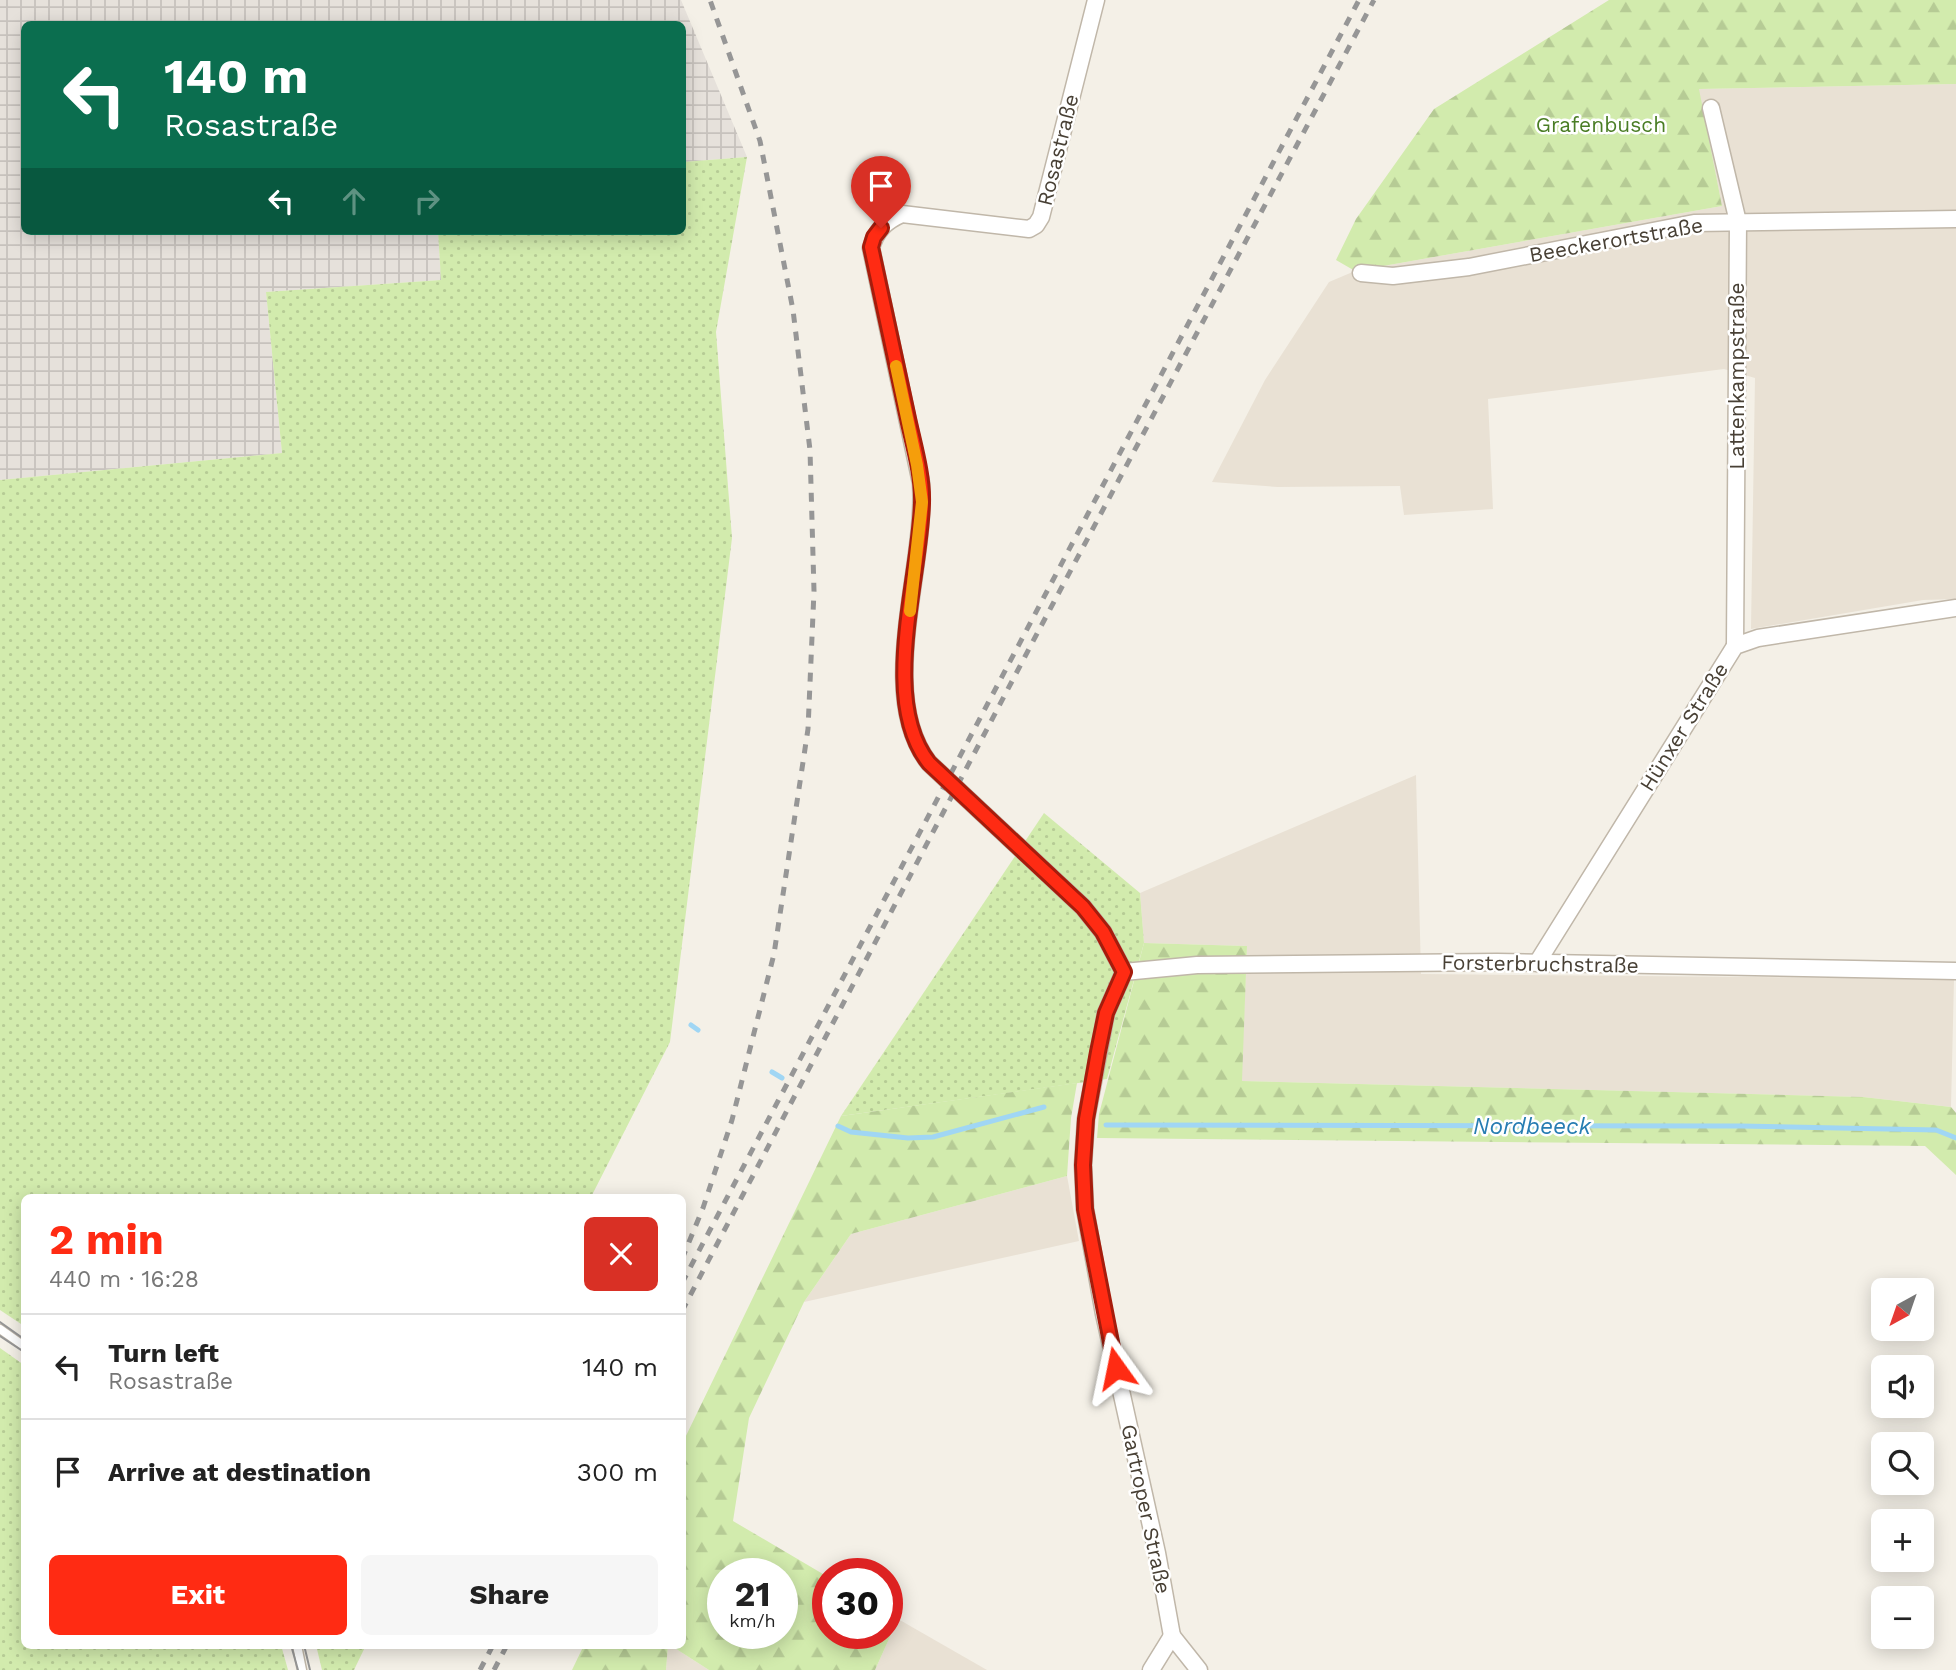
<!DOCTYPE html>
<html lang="en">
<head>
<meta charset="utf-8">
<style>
	:root { --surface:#fff; --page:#f6f6f6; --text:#222; --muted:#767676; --line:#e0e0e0; --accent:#ff2b13 }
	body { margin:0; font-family:"Work Sans",sans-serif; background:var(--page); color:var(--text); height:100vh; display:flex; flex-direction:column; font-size:26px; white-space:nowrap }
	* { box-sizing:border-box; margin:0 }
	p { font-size:23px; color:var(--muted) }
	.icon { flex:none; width:38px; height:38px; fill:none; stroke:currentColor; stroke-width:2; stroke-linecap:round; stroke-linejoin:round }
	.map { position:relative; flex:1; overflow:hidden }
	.details { position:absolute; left:21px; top:1194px; width:665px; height:455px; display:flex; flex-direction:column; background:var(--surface); border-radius:10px; box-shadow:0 4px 18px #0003 }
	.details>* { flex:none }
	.top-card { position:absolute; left:21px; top:21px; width:665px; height:214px; border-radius:10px; box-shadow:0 4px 18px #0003; background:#0b6e4f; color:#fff; overflow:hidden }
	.needle { width:46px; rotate:220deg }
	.fabs { position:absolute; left:1871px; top:1278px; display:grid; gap:14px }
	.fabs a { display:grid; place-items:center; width:63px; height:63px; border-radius:10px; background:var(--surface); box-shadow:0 4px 18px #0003; font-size:35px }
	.speed { position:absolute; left:707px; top:1558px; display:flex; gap:14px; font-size:35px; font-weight:700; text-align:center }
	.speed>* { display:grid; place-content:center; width:91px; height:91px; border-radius:50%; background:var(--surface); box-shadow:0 4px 18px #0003; line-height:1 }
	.speed small { font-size:18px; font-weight:400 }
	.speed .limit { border:10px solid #d22; background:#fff; color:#111 }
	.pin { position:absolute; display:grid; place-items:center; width:60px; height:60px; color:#fff; margin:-72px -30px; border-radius:50% 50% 50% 0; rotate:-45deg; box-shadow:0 0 7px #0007 }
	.pin .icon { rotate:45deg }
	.me { position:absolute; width:77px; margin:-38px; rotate:348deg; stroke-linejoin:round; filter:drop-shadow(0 0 5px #0008) }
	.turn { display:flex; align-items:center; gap:24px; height:147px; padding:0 28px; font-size:32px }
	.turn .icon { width:91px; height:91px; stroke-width:2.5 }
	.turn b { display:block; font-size:49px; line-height:60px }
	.lanes { display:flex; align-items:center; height:66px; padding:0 28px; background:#0003; justify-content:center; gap:35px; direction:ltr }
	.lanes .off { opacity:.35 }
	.round { display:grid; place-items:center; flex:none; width:74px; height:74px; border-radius:10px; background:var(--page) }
	.headline { display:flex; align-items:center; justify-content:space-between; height:119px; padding:0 28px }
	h1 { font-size:42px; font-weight:700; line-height:52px; color:var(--accent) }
	.primary-button { display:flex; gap:14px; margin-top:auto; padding:14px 28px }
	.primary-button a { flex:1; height:80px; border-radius:10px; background:var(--accent); color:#fff; font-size:28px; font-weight:700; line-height:80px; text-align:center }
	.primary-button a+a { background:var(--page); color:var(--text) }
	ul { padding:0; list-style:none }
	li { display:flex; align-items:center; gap:21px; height:105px; padding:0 28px; border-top:2px solid var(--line) }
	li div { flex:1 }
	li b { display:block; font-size:26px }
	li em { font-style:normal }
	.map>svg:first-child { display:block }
	.residential { fill:#e9e1d4 }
	.industrial { fill:url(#industrial-grid) }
	.grass { fill:url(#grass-dots) }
	.forest { fill:url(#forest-firs); fill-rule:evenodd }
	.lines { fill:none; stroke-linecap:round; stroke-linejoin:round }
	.stream { stroke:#a0d6f4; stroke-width:5 }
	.lane-casing { stroke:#c0b7a9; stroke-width:11 }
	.street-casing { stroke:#c0b7a9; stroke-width:19 }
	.lane { stroke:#fff; stroke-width:8 }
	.street { stroke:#fff; stroke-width:16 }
	.tram { stroke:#969696; stroke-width:2 }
	.rail { stroke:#969696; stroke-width:5; stroke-dasharray:9 9; stroke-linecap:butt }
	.route-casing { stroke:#a61c0c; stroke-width:18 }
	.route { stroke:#ff2b13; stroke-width:12 }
	.slow { stroke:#f59e0b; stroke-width:12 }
	.labels { text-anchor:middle; stroke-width:5; stroke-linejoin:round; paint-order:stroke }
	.park-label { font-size:21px; fill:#4a7d25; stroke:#fff }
	.street-label { font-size:21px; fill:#484035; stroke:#fff }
	.water-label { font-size:23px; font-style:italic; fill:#277db2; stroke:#fff }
</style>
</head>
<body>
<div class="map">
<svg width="1956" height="1670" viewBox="0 0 1956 1670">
	<defs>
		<pattern id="industrial-grid" width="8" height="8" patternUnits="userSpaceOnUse" patternTransform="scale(1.75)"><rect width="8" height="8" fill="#e6e1db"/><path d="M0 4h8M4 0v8" fill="none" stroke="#c7c2bd"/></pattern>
		<pattern id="grass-dots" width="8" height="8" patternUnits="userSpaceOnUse" patternTransform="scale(1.75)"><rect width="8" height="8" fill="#d2ebad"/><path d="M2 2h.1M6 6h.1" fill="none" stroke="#b6cb95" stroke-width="1.8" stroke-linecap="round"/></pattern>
		<pattern id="forest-firs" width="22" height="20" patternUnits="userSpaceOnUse" patternTransform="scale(1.75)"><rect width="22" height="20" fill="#d2ebad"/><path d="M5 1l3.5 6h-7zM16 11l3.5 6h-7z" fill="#b6cb95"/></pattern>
	</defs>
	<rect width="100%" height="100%" fill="#f4f0e7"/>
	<g class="residential">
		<polygon points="1956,84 1956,599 1923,600 1751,629 1755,378 1724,369 1488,399 1493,509 1404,515 1400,486 1278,487 1212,482 1265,380 1329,282 1355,271 1722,206 1698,89"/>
		<polygon points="1416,775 1421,974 1954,979 1951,1107 1863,1097 1241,1081 1247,946 1144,943 1140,893"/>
		<polygon points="1067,1176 1079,1241 804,1302 851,1234"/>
		<polygon points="898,1619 987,1670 875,1670"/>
		<polygon points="668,1645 670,1645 709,1670 666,1670"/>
	</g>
	<polygon class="industrial" points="0,0 681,0 747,157 683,162 682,24 24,24 24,231 438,231 441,280 266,292 282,453 0,480"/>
	<g class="grass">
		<polygon points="747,157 716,332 732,538 670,1042 591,1197 24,1197 24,1326 0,1310 0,480 282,453 266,292 441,280 438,231 682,231 683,162"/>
		<polygon points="1044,813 1140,893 1144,943 1107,1079 841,1116"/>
		<polygon points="0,1348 24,1365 24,1645 281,1645 288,1670 0,1670"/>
		<polygon points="316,1645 366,1645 354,1670 322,1670"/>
	</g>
	<g class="forest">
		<polygon points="1609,0 1956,0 1956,84 1699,89 1722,206 1355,271 1336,260 1356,219 1434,109"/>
		<polygon points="1144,943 1247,946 1242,1081 1863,1097 1951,1107 1956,1113 1956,1175 1925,1146 1097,1138 1099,1114"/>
		<path d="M1077 1083 1071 1118 1067 1176 851 1234 804 1302 749 1418 733 1521 828 1577V1633H887V1613L898 1619 875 1670H709L670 1645H682L683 1442 841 1116ZM723 1573H782V1633H723Z"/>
		<polygon points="584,1645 668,1645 666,1670 572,1670"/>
	</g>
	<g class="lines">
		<g class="stream">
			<polyline points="691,1025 698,1030"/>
			<polyline points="772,1072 782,1078"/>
			<polyline points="1106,1125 1741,1126 1936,1130 1956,1138"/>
			<polyline points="838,1126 851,1132 908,1138 933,1137 1044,1107"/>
		</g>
		<g class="lane-casing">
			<g id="lane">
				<polyline points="0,1329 24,1346"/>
				<polyline points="297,1645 302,1670"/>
			</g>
		</g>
		<g class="street-casing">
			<g id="street">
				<path d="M1096 0 1041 217 1036 225 1029 229 902 214C886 221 876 230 871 248L921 483C927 566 875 694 929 763L1083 907 1103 932 1124 972"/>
				<polyline points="1711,108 1738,222 1735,646"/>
				<polyline points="1361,273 1393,276 1469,267 1694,223 1956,219"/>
				<polyline points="1537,963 1735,646 1758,638 1956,608"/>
				<polyline points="1124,972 1197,965 1497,962 1956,971"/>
				<polyline points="1124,972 1106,1013 1086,1119 1083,1165 1085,1209 1104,1314 1157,1553 1172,1636"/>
				<polyline points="1172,1636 1199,1670"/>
				<polyline points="1151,1670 1172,1636"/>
			</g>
		</g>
		<use href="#lane" class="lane"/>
		<use href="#street" class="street"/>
		<g class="tram">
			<polyline points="0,1322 24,1339"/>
			<polyline points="0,1336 24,1352"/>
			<polyline points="291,1645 298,1670"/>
			<polyline points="304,1645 310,1670"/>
		</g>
		<g class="rail">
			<polyline points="682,1259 703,1208 732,1120 774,954 808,729 814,591 810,450 793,310 760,141 710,0"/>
			<polyline points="682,1283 1359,0"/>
			<polyline points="682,1311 1031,645 1374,0"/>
			<polyline points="480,1670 493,1645"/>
			<polyline points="494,1670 507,1645"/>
		</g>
	</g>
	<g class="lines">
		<g class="route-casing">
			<path id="route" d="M881 228 874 237 871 247C883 303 895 359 907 414 913 443 923 474 922 503 920 579 879 700 929 763L1083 907 1103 932 1124 972 1106 1013 1098 1052 1086 1119 1083 1165 1085 1209 1116 1368"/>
		</g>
		<use href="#route" class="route"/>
		<polyline class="slow" points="896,366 917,465 922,502 910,611"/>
	</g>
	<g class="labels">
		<g class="park-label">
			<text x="1601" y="132">Grafenbusch</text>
		</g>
		<g class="street-label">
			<text transform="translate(1058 150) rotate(-76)" y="7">Rosastraße</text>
			<text transform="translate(1616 240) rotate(-10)" y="7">Beeckerortstraße</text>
			<text transform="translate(1737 376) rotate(-90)" y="7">Lattenkampstraße</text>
			<text transform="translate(1684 727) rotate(-58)" y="7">Hünxer Straße</text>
			<text transform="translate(1540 964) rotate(1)" y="7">Forsterbruchstraße</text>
			<text transform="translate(1146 1509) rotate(78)" y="7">Gartroper Straße</text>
		</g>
		<g class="water-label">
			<text x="1532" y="1134">Nordbeeck</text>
		</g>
	</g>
</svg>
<div class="fabs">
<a><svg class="needle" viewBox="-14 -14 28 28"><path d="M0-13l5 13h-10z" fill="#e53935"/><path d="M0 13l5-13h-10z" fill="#767676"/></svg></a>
<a><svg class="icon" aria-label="sound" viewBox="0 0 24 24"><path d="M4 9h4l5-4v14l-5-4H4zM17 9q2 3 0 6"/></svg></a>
<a><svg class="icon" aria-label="search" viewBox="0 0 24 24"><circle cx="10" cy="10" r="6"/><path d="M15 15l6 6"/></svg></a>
<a>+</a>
<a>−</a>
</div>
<div class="speed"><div>21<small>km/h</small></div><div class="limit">30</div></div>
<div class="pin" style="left:881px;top:228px;background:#d93025"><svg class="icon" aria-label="arrive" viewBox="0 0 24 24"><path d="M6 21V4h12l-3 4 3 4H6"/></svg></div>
<svg class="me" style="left:1116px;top:1368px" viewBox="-20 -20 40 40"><path d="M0-17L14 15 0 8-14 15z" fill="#ff2b13" stroke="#fff" stroke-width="4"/></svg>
<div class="top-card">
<div class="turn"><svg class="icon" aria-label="left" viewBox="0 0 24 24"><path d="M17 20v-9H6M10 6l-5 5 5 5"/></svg><div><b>140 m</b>Rosastraße</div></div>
<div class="lanes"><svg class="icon" aria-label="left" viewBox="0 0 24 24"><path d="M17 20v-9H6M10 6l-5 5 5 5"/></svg><svg class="icon off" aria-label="ahead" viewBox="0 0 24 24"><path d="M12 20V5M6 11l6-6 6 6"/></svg><svg class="icon off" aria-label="right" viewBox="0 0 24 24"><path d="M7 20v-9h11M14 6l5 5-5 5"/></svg></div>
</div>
<section class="details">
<div class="headline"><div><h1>2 min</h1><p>440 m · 16:28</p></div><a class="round" style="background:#d93025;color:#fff"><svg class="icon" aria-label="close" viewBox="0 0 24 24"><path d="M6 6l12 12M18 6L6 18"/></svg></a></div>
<ul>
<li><svg class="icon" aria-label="left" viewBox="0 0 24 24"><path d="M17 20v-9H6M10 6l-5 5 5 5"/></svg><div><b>Turn left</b><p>Rosastraße</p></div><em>140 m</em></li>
<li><svg class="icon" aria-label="arrive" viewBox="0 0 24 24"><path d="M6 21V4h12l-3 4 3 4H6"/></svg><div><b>Arrive at destination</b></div><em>300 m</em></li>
</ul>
<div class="primary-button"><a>Exit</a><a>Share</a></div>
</section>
</div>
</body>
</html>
